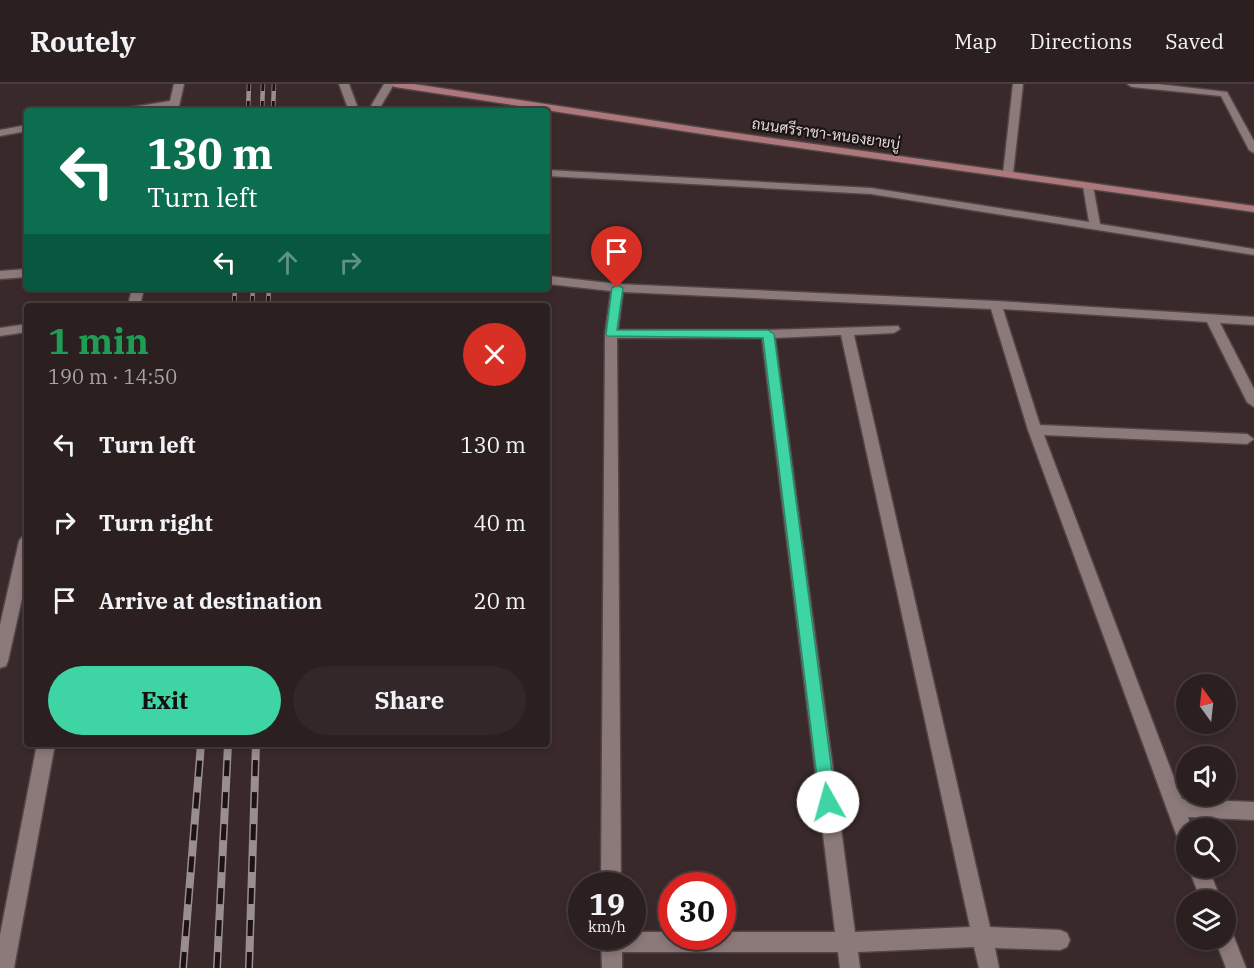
<!DOCTYPE html>
<html lang="en">
<head>
<meta charset="utf-8">
<style>
	:root { --surface:#2b1f20; --page:#332729; --text:#f1f3f6; --muted:#a6a2a5; --line:#473d3e; --accent:#3ed4a3 }
	body { margin:0; font-family:"IBM Plex Serif",Sarabun,serif; background:var(--page); color:var(--text); height:100vh; display:flex; flex-direction:column; font-size:22px; white-space:nowrap }
	* { box-sizing:border-box; margin:0 }
	p { font-size:20px; color:var(--muted) }
	.icon { flex:none; width:33px; height:33px; fill:none; stroke:currentColor; stroke-width:2; stroke-linecap:round; stroke-linejoin:round }
	.map { position:relative; flex:1; overflow:hidden }
	.sheet { position:absolute; left:24px; top:219px; width:526px; height:444px; display:flex; flex-direction:column; background:var(--surface); border-radius:6px; box-shadow:0 3px 9px #0003,0 0 0 2px var(--line) }
	.sheet>* { flex:none }
	.hud { position:absolute; left:24px; top:24px; width:526px; height:183px; border-radius:6px; box-shadow:0 3px 9px #0003,0 0 0 2px var(--line); background:#0b6e4f; color:#fff; overflow:hidden }
	.needle { width:39px; rotate:345deg }
	.controls { position:absolute; left:1176px; top:590px; display:grid; gap:12px }
	.controls a { display:grid; place-items:center; width:60px; height:60px; border-radius:50%; background:var(--surface); box-shadow:0 3px 9px #0003,0 0 0 2px var(--line); font-size:30px }
	.speed { position:absolute; left:568px; top:788px; display:flex; gap:12px; font-size:30px; font-weight:700; text-align:center }
	.speed>* { display:grid; place-content:center; width:78px; height:78px; border-radius:50%; background:var(--surface); box-shadow:0 3px 9px #0003,0 0 0 2px var(--line); line-height:1 }
	.speed small { font-size:15px; font-weight:400 }
	.speed .limit { border:9px solid #d22; background:#fff; color:#111 }
	.pin { position:absolute; display:grid; place-items:center; width:51px; height:51px; color:#fff; margin:-62px -26px; border-radius:50% 50% 50% 0; rotate:-45deg; box-shadow:0 0 6px #0007 }
	.pin .icon { rotate:45deg }
	.me { position:absolute; width:66px; margin:-33px; rotate:353deg; stroke-linejoin:round; filter:drop-shadow(0 0 4px #0008) }
	.turn { display:flex; align-items:center; gap:21px; height:126px; padding:0 24px; font-size:27px }
	.turn .icon { width:78px; height:78px; stroke-width:2.5 }
	.turn b { display:block; font-size:42px; line-height:51px }
	.lanes { display:flex; align-items:center; height:57px; padding:0 24px; background:#0003; justify-content:center; gap:30px; direction:ltr }
	.lanes .off { opacity:.35 }
	.round { display:grid; place-items:center; flex:none; width:63px; height:63px; border-radius:32px; background:var(--page) }
	.head { display:flex; align-items:center; justify-content:space-between; height:102px; padding:0 24px }
	h1 { font-size:36px; font-weight:800; line-height:45px; color:#1e9e55 }
	.button { display:flex; gap:12px; margin-top:auto; padding:12px 24px }
	.button a { flex:1; height:69px; border-radius:36px; background:var(--accent); color:#111; font-size:24px; font-weight:800; line-height:69px; text-align:center }
	.button a+a { background:var(--page); color:var(--text) }
	ul { padding:0; list-style:none }
	li { display:flex; align-items:center; gap:18px; height:78px; padding:0 24px }
	li div { flex:1 }
	li b { display:block; font-size:22px }
	li em { font-style:normal }
	header { display:flex; align-items:center; gap:36px; box-sizing:border-box; height:84px; padding:0 30px; background:var(--surface); border-bottom:2px solid var(--line) }
	header strong { font-size:28px }
	nav { display:flex; gap:33px; margin-inline-start:auto; font-size:21px }
	.map>svg:first-child { display:block }
	.lines { fill:none; stroke-linecap:round; stroke-linejoin:round }
	.service-casing { stroke:#524545; stroke-width:3 }
	.minor-casing { stroke:#524545; stroke-width:3 }
	.secondary-casing { stroke:#524545; stroke-width:3 }
	.service { fill:#8c7979; fill-rule:evenodd }
	.minor { fill:#8c7979; fill-rule:evenodd }
	.secondary { fill:#ac787c; fill-rule:evenodd }
	.rail-far1-casing { stroke:#9c8e8f; stroke-width:4.5 }
	.rail-casing { stroke:#9c8e8f; stroke-width:8 }
	.rail-far1 { stroke:#1b1414; stroke-width:3; stroke-dasharray:10; stroke-linecap:butt }
	.rail { stroke:#1b1414; stroke-width:5; stroke-dasharray:16; stroke-linecap:butt }
	.route { fill:#3ed4a3; stroke:#288a6a; stroke-width:1.5 }
	.labels { text-anchor:middle; stroke-width:4.5; stroke-linejoin:round; paint-order:stroke }
	.far-street-label { font-size:15px; fill:#e2d7d7; stroke:#1b1414 }
</style>
</head>
<body>
<header>
<strong>Routely</strong>
<nav><a>Map</a><a>Directions</a><a>Saved</a></nav>
</header>
<div class="map">
<svg width="1254" height="884" viewBox="0 0 1254 884">
	<rect width="100%" height="100%" fill="#39292a"/>
	<g class="lines">
		<g class="service-casing">
			<g id="service">
				<polygon points="1013,0 1023,0 1013,90 1008,93 1003,90"/>
				<polygon points="1127,0 1158,0 1227,8 1254,57 1254,69 1249,66 1221,12 1132,3"/>
				<polygon points="27,185 27,193 0,195 0,187"/>
				<polygon points="27,240 27,248 0,252 0,244"/>
				<polygon points="27,451 27,492 8,577 6,582 0,584 0,541 19,457 22,453"/>
			</g>
		</g>
		<g class="minor-casing">
			<g id="minor">
				<polygon points="174,0 184,0 178,27 168,27 169,23 144,27 121,27 126,24 170,17"/>
				<polygon points="339,0 349,0 359,27 349,27"/>
				<polygon points="384,0 394,0 378,27 368,27"/>
				<polygon points="27,41 27,47 0,52 0,46"/>
				<polygon points="548,86 871,104 1089,138 1083,102 1088,99 1093,102 1100,140 1254,165 1254,171 871,110 548,92"/>
				<path d="M548 192 617 200 996 217 1254 233V241L1220 239 1254 305V323L1247 318 1207 238 1003 225 1040 341 1247 350 1254 355 1247 360 1044 351 1182 715 1254 718V736L1188 733 1192 744H1186V761L1179 758 1028 346 991 225 623 208 618 246H768L898 242 900 245 894 249 854 251 990 843 1060 846 1067 849 1070 856 1067 863 1060 866 995 864 999 884H979L974 863 858 868 860 884H840L838 868H622V884H602L601 852H633V848H672V852H723V848H835L762 254H617L621 801H601L605 250 611 207 548 200ZM841 251 970 843 855 848 775 254Z"/>
				<polygon points="132,204 144,204 140,222 128,222"/>
				<polygon points="37,660 55,660 14,884 0,884 0,851"/>
				<polygon points="1188,783 1208,783 1221,816 1201,816"/>
				<polygon points="1226,845 1232,848 1246,884 1226,884 1215,855 1226,855"/>
			</g>
		</g>
		<g class="secondary-casing">
			<polygon id="secondary" points="390,0 414,0 722,47 1254,122 1254,128 722,53 395,3"/>
		</g>
		<use href="#service" class="service"/>
		<use href="#minor" class="minor"/>
		<use href="#secondary" class="secondary"/>
		<g class="rail-far1-casing">
			<g id="rail-far1">
				<polyline points="248,27 249,0"/>
				<polyline points="262,27 263,0"/>
				<polyline points="273,27 274,0"/>
				<polyline points="234,222 235,204"/>
				<polyline points="252,222 253,204"/>
				<polyline points="268,222 269,204"/>
			</g>
		</g>
		<g class="rail-casing">
			<g id="rail">
				<polyline points="183,884 201,660"/>
				<polyline points="217,884 228,660"/>
				<polyline points="249,884 256,660"/>
			</g>
		</g>
		<use href="#rail-far1" class="rail-far1"/>
		<use href="#rail" class="rail"/>
	</g>
	<polygon class="route" points="617,201 623,204 617,246 768,246 774,250 836,718 834,724 828,726 822,724 820,718 763,254 607,252 606,250 612,204"/>
	<g class="labels">
		<g class="far-street-label">
			<text transform="translate(826 50) rotate(8)" y="5">ถนนศรีราชา-หนองยายบู่</text>
		</g>
	</g>
</svg>
<div class="controls">
<a><svg class="needle" viewBox="-14 -14 28 28"><path d="M0-13l5 13h-10z" fill="#e53935"/><path d="M0 13l5-13h-10z" fill="#a6a2a5"/></svg></a>
<a><svg class="icon" aria-label="sound" viewBox="0 0 24 24"><path d="M4 9h4l5-4v14l-5-4H4zM17 9q2 3 0 6"/></svg></a>
<a><svg class="icon" aria-label="search" viewBox="0 0 24 24"><circle cx="10" cy="10" r="6"/><path d="M15 15l6 6"/></svg></a>
<a><svg class="icon" aria-label="layers" viewBox="0 0 24 24"><path d="M12 4l9 5-9 5-9-5zM3 14l9 5 9-5"/></svg></a>
</div>
<div class="speed"><div>19<small>km/h</small></div><div class="limit">30</div></div>
<div class="pin" style="left:617px;top:204px;background:#d93025"><svg class="icon" aria-label="arrive" viewBox="0 0 24 24"><path d="M6 21V4h12l-3 4 3 4H6"/></svg></div>
<svg class="me" style="left:828px;top:718px" viewBox="-20 -20 40 40"><circle r="19" fill="#fff"/><path d="M0-13L10 11 0 6-10 11z" fill="#3ed4a3"/></svg>
<div class="hud">
<div class="turn"><svg class="icon" aria-label="left" viewBox="0 0 24 24"><path d="M17 20v-9H6M10 6l-5 5 5 5"/></svg><div><b>130 m</b>Turn left</div></div>
<div class="lanes"><svg class="icon" aria-label="left" viewBox="0 0 24 24"><path d="M17 20v-9H6M10 6l-5 5 5 5"/></svg><svg class="icon off" aria-label="ahead" viewBox="0 0 24 24"><path d="M12 20V5M6 11l6-6 6 6"/></svg><svg class="icon off" aria-label="right" viewBox="0 0 24 24"><path d="M7 20v-9h11M14 6l5 5-5 5"/></svg></div>
</div>
<section class="sheet">
<div class="head"><div><h1>1 min</h1><p>190 m · 14:50</p></div><a class="round" style="background:#d93025;color:#fff"><svg class="icon" aria-label="close" viewBox="0 0 24 24"><path d="M6 6l12 12M18 6L6 18"/></svg></a></div>
<ul>
<li><svg class="icon" aria-label="left" viewBox="0 0 24 24"><path d="M17 20v-9H6M10 6l-5 5 5 5"/></svg><div><b>Turn left</b></div><em>130 m</em></li>
<li><svg class="icon" aria-label="right" viewBox="0 0 24 24"><path d="M7 20v-9h11M14 6l5 5-5 5"/></svg><div><b>Turn right</b></div><em>40 m</em></li>
<li><svg class="icon" aria-label="arrive" viewBox="0 0 24 24"><path d="M6 21V4h12l-3 4 3 4H6"/></svg><div><b>Arrive at destination</b></div><em>20 m</em></li>
</ul>
<div class="button"><a>Exit</a><a>Share</a></div>
</section>
</div>
</body>
</html>
